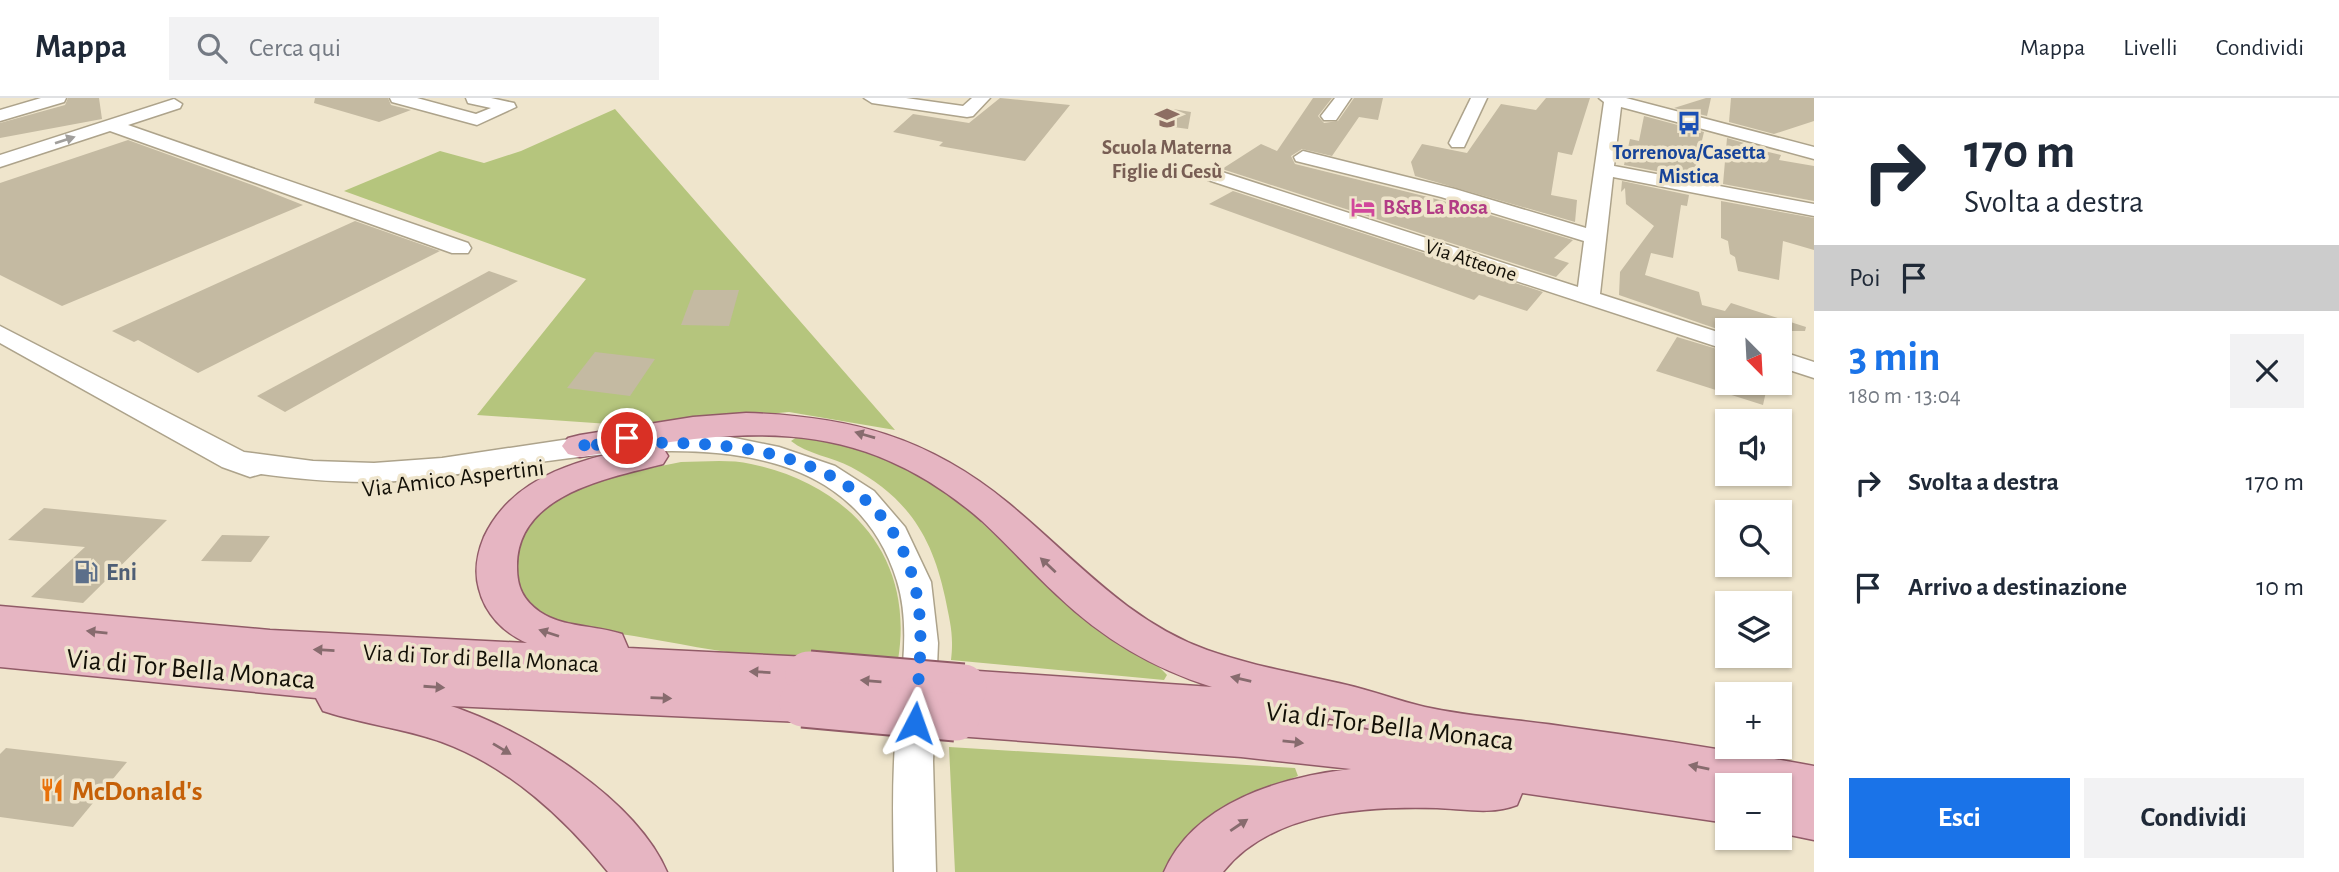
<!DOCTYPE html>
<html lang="it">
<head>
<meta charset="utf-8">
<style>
	:root { --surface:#fff; --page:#f2f2f3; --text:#1f2937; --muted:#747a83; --line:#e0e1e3; --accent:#1a73e8 }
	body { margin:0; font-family:"Alegreya Sans",sans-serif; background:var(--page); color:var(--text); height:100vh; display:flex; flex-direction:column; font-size:26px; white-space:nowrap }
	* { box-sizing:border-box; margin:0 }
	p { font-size:23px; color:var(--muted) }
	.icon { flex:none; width:38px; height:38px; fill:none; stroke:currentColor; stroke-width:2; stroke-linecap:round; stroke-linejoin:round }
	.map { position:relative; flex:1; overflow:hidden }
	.panel { display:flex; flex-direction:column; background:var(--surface); width:525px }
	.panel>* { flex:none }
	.top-card { background:#fff; color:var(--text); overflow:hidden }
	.needle { width:46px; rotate:156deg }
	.tools { position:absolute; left:1715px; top:220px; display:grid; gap:14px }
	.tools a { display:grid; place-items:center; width:77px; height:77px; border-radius:0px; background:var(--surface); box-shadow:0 2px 5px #0004; font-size:35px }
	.pin { position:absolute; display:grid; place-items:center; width:60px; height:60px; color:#fff; margin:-30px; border:4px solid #fff; border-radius:50%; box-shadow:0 2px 7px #0007 }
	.me { position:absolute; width:77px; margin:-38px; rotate:4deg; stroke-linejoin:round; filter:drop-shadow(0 0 5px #0008) }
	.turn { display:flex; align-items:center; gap:24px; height:147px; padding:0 35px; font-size:32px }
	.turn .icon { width:91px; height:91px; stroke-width:2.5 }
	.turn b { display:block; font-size:49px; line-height:60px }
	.then { display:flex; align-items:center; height:66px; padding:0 35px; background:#0003; gap:14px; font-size:26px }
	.round { display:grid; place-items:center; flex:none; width:74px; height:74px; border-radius:0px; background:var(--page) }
	.summary { display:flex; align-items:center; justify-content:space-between; height:119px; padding:0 35px }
	h1 { font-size:42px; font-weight:700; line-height:52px; color:var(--accent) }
	.primary-button { display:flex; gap:14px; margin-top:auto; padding:14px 35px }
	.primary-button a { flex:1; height:80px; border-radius:0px; background:var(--accent); color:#fff; font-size:28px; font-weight:700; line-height:80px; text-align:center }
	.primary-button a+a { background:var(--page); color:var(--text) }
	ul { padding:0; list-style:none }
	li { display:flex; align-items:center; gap:21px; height:105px; padding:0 35px }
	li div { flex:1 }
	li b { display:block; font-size:26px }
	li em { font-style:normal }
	header { display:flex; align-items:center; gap:42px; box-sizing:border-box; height:98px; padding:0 35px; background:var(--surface); border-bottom:2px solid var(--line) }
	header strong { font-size:33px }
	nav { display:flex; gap:38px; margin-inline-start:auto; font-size:24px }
	.search { width:490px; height:63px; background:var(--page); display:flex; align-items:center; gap:18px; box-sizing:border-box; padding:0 24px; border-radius:0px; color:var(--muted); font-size:26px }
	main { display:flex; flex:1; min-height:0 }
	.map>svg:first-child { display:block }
	.green { fill:#b5c57d }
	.building { fill:#c4baa2 }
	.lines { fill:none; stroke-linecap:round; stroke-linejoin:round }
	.minor-casing { stroke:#ada38b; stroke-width:3 }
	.major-casing { stroke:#915b67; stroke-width:3 }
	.minor { fill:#fff; fill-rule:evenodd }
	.major { fill:#e6b5c2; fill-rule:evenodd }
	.major-bridge-casing { stroke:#915b67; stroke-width:51; stroke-linecap:butt }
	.major-bridge { stroke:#e6b5c2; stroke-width:47 }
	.oneway { fill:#a19f9c }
	.oneway2 { fill:#876b6e }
	.route { stroke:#1a73e8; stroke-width:12; stroke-dasharray:0 21.6 }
	.labels { text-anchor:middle; stroke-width:7; stroke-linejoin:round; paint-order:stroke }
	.far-education-label { font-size:21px; font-weight:bold; fill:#785e54; stroke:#efe5cc }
	.far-transit-label { font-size:21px; font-weight:bold; fill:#164399; stroke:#efe5cc }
	.far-hotel-label { font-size:21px; font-weight:bold; fill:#b23c85; stroke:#efe5cc; text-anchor:start }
	.far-street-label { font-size:21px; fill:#131007; stroke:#efe5cc }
	.street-label { font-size:24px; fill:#131007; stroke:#efe5cc }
	.service-label { font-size:24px; font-weight:bold; fill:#4e5e75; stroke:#efe5cc; text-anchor:start }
	.near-street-label { font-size:28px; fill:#131007; stroke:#efe5cc }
	.near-food-label { font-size:28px; font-weight:bold; fill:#c56008; stroke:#efe5cc; text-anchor:start }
</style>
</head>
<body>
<header>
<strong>Mappa</strong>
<div class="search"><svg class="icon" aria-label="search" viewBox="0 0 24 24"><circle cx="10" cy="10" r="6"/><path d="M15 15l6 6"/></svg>Cerca qui</div>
<nav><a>Mappa</a><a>Livelli</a><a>Condividi</a></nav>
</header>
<main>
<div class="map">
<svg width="1814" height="774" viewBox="0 0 1814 774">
	<rect width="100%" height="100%" fill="#efe5cc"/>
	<g class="green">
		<polygon points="615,11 895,332 789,314 638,328 477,317 586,181 344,93 440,53 484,65 521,53"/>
		<path d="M797 339C816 342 837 343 856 348 952 373 1006 457 1079 517 1101 535 1152 558 1167 577L1164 582 951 562C954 537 950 524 945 499 932 438 907 399 851 369 832 359 807 356 791 343Z"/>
		<path d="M681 364C703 364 729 361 751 366 850 387 915 459 898 562 852 561 805 563 760 558 718 554 676 545 634 538 600 533 560 533 533 510 514 494 510 464 520 442 550 383 624 376 681 364Z"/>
		<polygon points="949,649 1295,670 1298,678 1245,699 1169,774 955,774"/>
	</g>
	<g class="building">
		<polygon points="68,0 99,0 102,21 0,40 0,25 65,7"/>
		<polygon points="315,0 388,0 391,7 411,12 379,24 314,5"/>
		<polygon points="1000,0 1070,7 1025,63 939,48 943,44 893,34 913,16 969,25"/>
		<polygon points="1313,0 1332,0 1318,18 1324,25 1338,23 1354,0 1383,0 1378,22 1359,19 1332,58 1302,51 1291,58 1295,66 1440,102 1573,142 1554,160 1569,165 1556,179 1222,71 1261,46 1277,53"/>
		<polygon points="1546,0 1590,0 1572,57 1558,54 1551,97 1577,102 1575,124 1415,78 1411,64 1422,46 1467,55 1501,6 1536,12"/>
		<polygon points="1706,0 1711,0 1707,18 1674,10"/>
		<polygon points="1731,0 1814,0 1814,23 1774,36 1729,24"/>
		<polygon points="1173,11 1191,14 1188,31 1166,28"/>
		<polygon points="1644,18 1704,34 1693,80 1624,67 1630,41 1639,43"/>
		<polygon points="1727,40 1744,45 1739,47 1781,57 1779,62 1814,68 1814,103 1723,86"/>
		<polygon points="128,42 255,88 303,107 62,208 0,177 0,85"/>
		<polygon points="1622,83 1689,97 1687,108 1681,107 1673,160 1651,155 1645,177 1699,194 1702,207 1725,213 1731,205 1806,229 1805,233 1723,233 1619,197 1620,174 1654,128 1626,106 1625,90 1621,94"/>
		<polygon points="1233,93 1543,194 1527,213 1479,197 1474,202 1209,106"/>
		<polygon points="1721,103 1814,120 1814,152 1783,143 1779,182 1738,173 1735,159 1730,156 1728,143 1721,140"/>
		<polygon points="355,123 440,153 198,275 138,242 134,244 112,233"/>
		<polygon points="489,173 518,183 285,314 257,298"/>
		<polygon points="694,192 739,192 729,228 681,227"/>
		<polygon points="1677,239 1727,254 1727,285 1755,285 1767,289 1763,307 1656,273"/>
		<polygon points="595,254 655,261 630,298 567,290"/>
		<polygon points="44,410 167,422 83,505 31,499 85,449 8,442"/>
		<polygon points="222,437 270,438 251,464 201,463"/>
		<polygon points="6,650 127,664 73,729 0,719 0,656"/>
	</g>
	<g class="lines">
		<g class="minor-casing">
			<g id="minor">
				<polygon points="41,0 66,0 64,4 0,23 0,12"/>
				<polygon points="390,0 417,0 476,16 491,10 468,5 466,0 491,0 514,5 516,9 477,27 392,4"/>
				<polygon points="864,0 906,0 963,8 972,0 990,0 973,18 967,19 872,5"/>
				<polygon points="1335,0 1351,0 1336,22 1324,22 1321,18"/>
				<polygon points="1471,0 1487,0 1464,49 1452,49 1449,45"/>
				<polygon points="1599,0 1626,0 1814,49 1814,61 1621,9 1614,68 1814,106 1814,118 1613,79 1600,196 1727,237 1727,252 1208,82 1205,78 1208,74 1222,74 1578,189 1584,143 1441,99 1296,63 1294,59 1303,53 1455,91 1586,130 1604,4"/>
				<polygon points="174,1 182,6 180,10 128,27 468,145 471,150 468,155 452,155 110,33 0,69 0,57"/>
				<path d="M0 228 244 354 313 363 374 365 442 360 583 339 680 336 730 339 779 349 835 368 874 393 905 429 931 484 938 545 933 663 936 774H894C893 732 892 689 895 647 898 594 913 535 897 483 837 289 565 365 420 381 366 387 314 383 261 376L250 379 222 369 0 245Z"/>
				<polygon points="1780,253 1814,264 1814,280 1780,269"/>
			</g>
		</g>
		<g class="major-casing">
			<g id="major">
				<path d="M746 315C849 318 928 339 1008 405 1073 458 1125 522 1207 552 1252 568 1300 576 1347 587 1373 593 1399 603 1425 609 1471 619 1521 622 1568 629 1651 640 1732 653 1814 668V742L1780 735V688H1727V725L1522 695 1517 707C1491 717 1464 711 1437 710 1365 708 1271 713 1223 774H1164C1194 704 1281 679 1351 671L1241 659 956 638 940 633 933 619 940 605 947 603 940 590 947 577 963 572 1212 589C1152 570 1103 541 1058 498 1032 474 1008 447 982 423 854 311 735 331 580 359L568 356 562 348 568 340 580 337 693 319ZM1329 620 1378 633 1325 627Z"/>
				<path d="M650 347 663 350 668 358 663 366C609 380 516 396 517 469 517 489 523 502 540 514 564 530 596 527 622 536L628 550 809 559 825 564 831 577 825 590 819 592 826 605 819 618 803 624 451 608C525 632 636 701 667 774H608C565 720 508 668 442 644 403 630 362 626 323 613L316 600 0 569V508L270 532 527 545C504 535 485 516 479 491 474 473 477 456 484 439 514 375 586 360 650 347Z"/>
			</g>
		</g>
		<use href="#minor" class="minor"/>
		<use href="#major" class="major"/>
		<g class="major-bridge-casing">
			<g id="major-bridge">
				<polyline points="809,577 963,590"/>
				<polyline points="803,605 956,619"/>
			</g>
		</g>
		<use href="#major-bridge" class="major-bridge"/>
	</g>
	<defs><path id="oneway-solid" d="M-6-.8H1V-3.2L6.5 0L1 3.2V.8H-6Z" transform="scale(1.75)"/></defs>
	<use class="oneway" href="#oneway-solid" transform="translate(65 42) rotate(-18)"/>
	<g class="oneway2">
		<use href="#oneway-solid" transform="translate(865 337) rotate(-164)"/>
		<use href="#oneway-solid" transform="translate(1048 467) rotate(-137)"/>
		<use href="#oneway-solid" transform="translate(97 534) rotate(-174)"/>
		<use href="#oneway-solid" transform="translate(549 535) rotate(-162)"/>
		<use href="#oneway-solid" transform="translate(324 552) rotate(-177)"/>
		<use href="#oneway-solid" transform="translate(760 574) rotate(-177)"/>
		<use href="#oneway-solid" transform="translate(1241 581) rotate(-167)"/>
		<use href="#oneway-solid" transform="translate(871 583) rotate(-175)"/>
		<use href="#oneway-solid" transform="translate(434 589) rotate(4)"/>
		<use href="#oneway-solid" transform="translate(661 600) rotate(2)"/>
		<use href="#oneway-solid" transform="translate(1293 644) rotate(6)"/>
		<use href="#oneway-solid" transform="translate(502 651) rotate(31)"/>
		<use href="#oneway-solid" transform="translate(1699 669) rotate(-169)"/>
		<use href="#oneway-solid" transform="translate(1239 727) rotate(-34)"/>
	</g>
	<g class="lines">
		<path class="route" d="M627 340 580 348C704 339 884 338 916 493 925 536 918 581 915 625"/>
	</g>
	<defs>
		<g id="school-bare" transform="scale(1.89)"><path d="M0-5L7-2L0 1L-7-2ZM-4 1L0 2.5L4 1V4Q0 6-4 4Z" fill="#8d6e63" stroke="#efe5cc" stroke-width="2.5" paint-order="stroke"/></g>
		<g id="bus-bare" transform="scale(1.89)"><path d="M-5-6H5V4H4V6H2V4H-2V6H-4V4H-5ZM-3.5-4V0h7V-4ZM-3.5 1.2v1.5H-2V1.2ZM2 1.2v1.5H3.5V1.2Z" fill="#1a4fb4" stroke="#efe5cc" stroke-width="2.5" paint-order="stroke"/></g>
		<g id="hotel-bare" transform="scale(1.89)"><path d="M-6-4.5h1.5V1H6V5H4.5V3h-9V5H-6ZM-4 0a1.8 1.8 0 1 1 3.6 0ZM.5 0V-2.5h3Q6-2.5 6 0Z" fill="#d1479c" stroke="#efe5cc" stroke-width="2.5" paint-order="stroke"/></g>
		<g id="fuel-bare" transform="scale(1.89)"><path d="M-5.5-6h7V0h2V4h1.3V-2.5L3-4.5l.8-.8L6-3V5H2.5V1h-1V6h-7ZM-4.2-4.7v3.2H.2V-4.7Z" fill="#5c6f8a" stroke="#efe5cc" stroke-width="2.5" paint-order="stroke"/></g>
		<g id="restaurant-bare" transform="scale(1.89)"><path d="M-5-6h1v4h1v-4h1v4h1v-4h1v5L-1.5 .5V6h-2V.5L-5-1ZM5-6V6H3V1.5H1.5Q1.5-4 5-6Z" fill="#e8710a" stroke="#efe5cc" stroke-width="2.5" paint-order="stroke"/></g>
	</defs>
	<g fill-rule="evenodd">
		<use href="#school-bare" x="1167" y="20"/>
		<use href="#bus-bare" x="1689" y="25"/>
		<use href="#hotel-bare" x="1363" y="109"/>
		<use href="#fuel-bare" x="86" y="474"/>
		<use href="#restaurant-bare" x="52" y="692"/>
	</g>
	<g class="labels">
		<g class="far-education-label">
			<text x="1167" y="56">Scuola Materna<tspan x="1167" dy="24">Figlie di Gesù</tspan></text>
		</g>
		<g class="far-transit-label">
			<text x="1689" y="61">Torrenova/Casetta<tspan x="1689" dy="24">Mistica</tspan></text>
		</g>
		<g class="far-hotel-label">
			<text x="1383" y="116">B&amp;B La Rosa</text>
		</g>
		<g class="far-street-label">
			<text transform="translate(1471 162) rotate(18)" y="7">Via Atteone</text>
		</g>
		<g class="street-label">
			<text transform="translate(453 380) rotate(-7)" y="8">Via Amico Aspertini</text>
			<text transform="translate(481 560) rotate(3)" y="8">Via di Tor di Bella Monaca</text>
		</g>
		<g class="service-label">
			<text x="106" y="482">Eni</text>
		</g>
		<g class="near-street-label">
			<text transform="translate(191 570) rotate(5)" y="10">Via di Tor Bella Monaca</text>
			<text transform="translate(1390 627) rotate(7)" y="10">Via di Tor Bella Monaca</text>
		</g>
		<g class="near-food-label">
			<text x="72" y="702">McDonald's</text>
		</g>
	</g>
</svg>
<div class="tools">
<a><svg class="needle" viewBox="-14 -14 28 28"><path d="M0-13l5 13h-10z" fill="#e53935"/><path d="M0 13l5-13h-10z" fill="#747a83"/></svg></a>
<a><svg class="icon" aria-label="sound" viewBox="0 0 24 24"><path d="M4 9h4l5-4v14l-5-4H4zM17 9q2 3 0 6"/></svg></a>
<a><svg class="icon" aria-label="search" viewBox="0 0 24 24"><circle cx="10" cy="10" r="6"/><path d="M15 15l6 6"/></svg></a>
<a><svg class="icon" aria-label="layers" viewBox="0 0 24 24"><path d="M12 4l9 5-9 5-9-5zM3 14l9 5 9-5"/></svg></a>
<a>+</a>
<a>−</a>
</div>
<div class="pin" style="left:627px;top:340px;background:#d93025"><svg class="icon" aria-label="arrive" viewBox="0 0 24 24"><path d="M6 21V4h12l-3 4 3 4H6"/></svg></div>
<svg class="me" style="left:915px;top:625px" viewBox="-20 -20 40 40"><path d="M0-17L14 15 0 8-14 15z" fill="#1a73e8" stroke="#fff" stroke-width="4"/></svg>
</div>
<section class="panel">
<div class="top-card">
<div class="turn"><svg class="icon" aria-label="right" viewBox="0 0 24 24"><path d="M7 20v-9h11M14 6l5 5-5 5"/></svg><div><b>170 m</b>Svolta a destra</div></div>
<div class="then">Poi<svg class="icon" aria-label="arrive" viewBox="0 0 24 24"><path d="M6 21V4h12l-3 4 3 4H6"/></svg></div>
</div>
<div class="summary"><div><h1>3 min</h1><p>180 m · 13:04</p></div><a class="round"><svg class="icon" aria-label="close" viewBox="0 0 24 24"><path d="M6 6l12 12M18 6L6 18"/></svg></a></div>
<ul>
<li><svg class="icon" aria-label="right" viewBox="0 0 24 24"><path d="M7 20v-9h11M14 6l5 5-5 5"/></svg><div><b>Svolta a destra</b></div><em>170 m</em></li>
<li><svg class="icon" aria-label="arrive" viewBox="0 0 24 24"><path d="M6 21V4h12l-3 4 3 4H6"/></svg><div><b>Arrivo a destinazione</b></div><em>10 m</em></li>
</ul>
<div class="primary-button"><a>Esci</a><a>Condividi</a></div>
</section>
</main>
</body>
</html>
